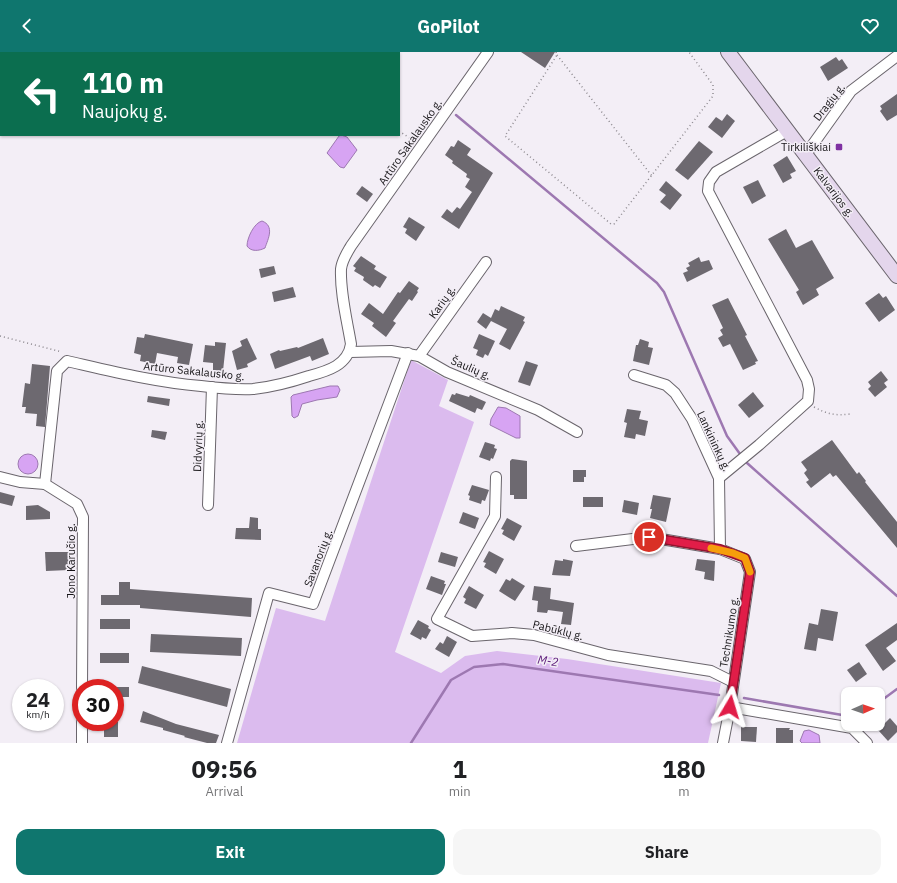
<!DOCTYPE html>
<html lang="en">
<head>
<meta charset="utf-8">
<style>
	:root { --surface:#fff; --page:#f6f6f6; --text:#202124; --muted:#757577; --accent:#0f766e }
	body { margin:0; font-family:"IBM Plex Sans",sans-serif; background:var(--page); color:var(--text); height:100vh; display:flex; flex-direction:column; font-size:15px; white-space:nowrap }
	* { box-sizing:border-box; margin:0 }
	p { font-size:13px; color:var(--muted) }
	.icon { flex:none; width:22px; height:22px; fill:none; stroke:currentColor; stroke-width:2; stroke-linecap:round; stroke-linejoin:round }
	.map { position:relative; height:691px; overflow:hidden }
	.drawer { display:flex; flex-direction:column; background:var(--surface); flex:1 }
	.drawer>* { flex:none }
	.top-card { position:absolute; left:0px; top:0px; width:400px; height:84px; box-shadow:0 1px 3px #0004; background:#0b6e4f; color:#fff; overflow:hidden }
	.needle { width:26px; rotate:88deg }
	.fabs { position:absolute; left:841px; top:635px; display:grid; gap:8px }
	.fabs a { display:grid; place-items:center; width:44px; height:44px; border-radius:8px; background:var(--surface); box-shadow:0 1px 3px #0004; font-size:20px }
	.speed { position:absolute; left:12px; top:627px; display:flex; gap:8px; font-size:20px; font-weight:700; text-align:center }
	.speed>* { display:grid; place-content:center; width:52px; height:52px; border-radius:50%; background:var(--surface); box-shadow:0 1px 3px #0004; line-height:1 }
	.speed small { font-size:10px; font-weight:400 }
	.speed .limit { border:6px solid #d22; background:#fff; color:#111 }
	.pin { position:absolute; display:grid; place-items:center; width:34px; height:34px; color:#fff; margin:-17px; border:2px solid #fff; border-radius:50%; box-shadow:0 1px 4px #0007 }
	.me { position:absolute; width:44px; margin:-22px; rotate:7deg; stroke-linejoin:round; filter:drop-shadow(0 0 3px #0008) }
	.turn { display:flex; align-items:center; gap:14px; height:84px; padding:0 16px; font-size:18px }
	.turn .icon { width:52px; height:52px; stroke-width:2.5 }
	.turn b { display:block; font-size:28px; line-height:34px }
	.eta { display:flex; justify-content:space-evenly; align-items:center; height:68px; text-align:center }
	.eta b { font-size:24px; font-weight:700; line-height:28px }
	.button { display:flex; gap:8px; margin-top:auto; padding:8px 16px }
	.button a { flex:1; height:46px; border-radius:12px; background:var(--accent); color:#fff; font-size:16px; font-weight:700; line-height:46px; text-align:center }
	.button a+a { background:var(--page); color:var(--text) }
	header { display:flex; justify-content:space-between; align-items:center; height:52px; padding:0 16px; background:var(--accent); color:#fff; font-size:18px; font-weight:700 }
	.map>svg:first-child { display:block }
	.green { fill:#dbbbee }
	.water { fill:#d7a4f3; stroke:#9d78b1 }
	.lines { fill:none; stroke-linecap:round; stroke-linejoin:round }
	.stream { stroke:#9d78b1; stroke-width:2.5 }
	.building { fill:#6d6970 }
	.minor-casing { stroke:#6a656c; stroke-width:12 }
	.secondary-casing { stroke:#6a656c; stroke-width:16 }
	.path { stroke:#8e8a90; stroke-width:1.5; stroke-dasharray:1 3; stroke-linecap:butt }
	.minor { stroke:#fff; stroke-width:10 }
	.secondary { stroke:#e4d6ec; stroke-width:14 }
	.route-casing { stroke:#92132f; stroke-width:10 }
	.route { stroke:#e11d48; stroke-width:7 }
	.slow { stroke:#f59e0b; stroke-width:7 }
	.poi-dot { fill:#7f31a2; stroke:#f3eef6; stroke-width:1.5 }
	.labels { text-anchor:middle; stroke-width:3; stroke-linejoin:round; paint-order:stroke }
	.street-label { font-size:11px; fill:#151316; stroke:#f3eef6 }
	.poi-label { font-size:11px; fill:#151316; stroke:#f3eef6; text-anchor:end }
	.water-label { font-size:12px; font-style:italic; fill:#62237e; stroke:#f3eef6 }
</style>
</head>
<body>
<header><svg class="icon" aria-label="back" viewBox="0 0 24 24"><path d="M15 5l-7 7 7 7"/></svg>GoPilot<svg class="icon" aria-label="heart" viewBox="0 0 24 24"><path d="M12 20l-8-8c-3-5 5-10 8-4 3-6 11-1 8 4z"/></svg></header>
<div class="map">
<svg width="897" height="691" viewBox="0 0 897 691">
	<rect width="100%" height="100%" fill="#f3eef6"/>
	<polygon class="green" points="411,308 448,328 439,354 474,370 395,600 441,621 465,604 497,599 567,607 721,631 708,691 237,691 276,556 325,569"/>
	<g class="water">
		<polygon points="341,83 347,85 357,98 344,116 340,115 327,101 339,84"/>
		<path d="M262 169C275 174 268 187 265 196 259 199 251 200 247 194 247 186 254 171 262 169Z"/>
		<polygon points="330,334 338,334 340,338 337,345 317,348 302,352 298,364 294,366 292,364 291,345 293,343"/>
		<polygon points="498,355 506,356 520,364 520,386 516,386 490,373 491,367"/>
		<circle cx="28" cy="412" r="10"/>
		<polygon points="809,678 819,683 820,691 802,691 800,689 804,679"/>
	</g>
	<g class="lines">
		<g class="stream">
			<polyline points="456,63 657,231 664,240 727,384 740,402"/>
			<polyline points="747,411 897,544"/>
			<polyline points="744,646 848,664"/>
			<polyline points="878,651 897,637"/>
			<polyline points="411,691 451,628 474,615 503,612 719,643"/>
		</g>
	</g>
	<g class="building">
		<polygon points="521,0 555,0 545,16"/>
		<polygon points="836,5 839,9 842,7 848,16 828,29 820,15"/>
		<polygon points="897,42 897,63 887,69 880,59 882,57 880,54"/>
		<polygon points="727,62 735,69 722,86 708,75 716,65 722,69"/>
		<polygon points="458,88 471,97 467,103 493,121 459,177 441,165 447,157 452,161 457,155 460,157 472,140 465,135 470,127 466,125 467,122 452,111 453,109 445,103 451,94 454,95"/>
		<polygon points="699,89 713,100 688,128 675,118"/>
		<polygon points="787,104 796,119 790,122 792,126 783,131 773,113"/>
		<polygon points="758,128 766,144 752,152 743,135"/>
		<polygon points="666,129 682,143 670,158 660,150 666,143 659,138"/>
		<polygon points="362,134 373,142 367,150 356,142"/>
		<polygon points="409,165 425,175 416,189 405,181 407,177 403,175"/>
		<polygon points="786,177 796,196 812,188 834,226 816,237 819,243 803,253 796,240 799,238 768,187"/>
		<polygon points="361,204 376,214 374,217 387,225 380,236 375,233 373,235 363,228 364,225 354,219 356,216 353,214"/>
		<polygon points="699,205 701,210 709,208 713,217 687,230 683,221 688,219 686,216 690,214 688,211"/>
		<polygon points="274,214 276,222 261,226 259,217"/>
		<polygon points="409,229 419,236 417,239 418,240 412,249 409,247 393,269 396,271 386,285 372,274 374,271 361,262 369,251 383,262 398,240 400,241"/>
		<polygon points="293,235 296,245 274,250 272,240"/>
		<polygon points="879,241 883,246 886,244 895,258 879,270 865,251"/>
		<polygon points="728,246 747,283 745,284 758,309 755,310 756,312 743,318 730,292 723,295 718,286 723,283 720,278 723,276 712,253"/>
		<polygon points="501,254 525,265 523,269 525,270 510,298 499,292 507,277 491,269 486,277 477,270 483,261 491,266 495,257 499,259"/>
		<polygon points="145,282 193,292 189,313 177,311 178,305 157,301 155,312 140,309 141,303 134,301 137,285 144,286"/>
		<polygon points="479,282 495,289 488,304 485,302 483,306 476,303 478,298 473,296"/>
		<polygon points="247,286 257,307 247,312 248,315 237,318 232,299 242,294 240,289"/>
		<polygon points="323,286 329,302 312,309 310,304 275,317 270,302 279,298 280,299 297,295 298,296"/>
		<polygon points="640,287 649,290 648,295 653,296 649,313 633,309 636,293 638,293"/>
		<polygon points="215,290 226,291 223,319 213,318 213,311 203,310 205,293 215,294"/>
		<polygon points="526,309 538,313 530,334 518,330"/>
		<polygon points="32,312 50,314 45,375 36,374 37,362 25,361 26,355 22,355 25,331 30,332"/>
		<polygon points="881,319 888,328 884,331 887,335 875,345 868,337 871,334 868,330"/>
		<polygon points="753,340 764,354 749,366 738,353"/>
		<polygon points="456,341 469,345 470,343 486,350 482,358 477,356 475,361 449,349 452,342 455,343"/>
		<polygon points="148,344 170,347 169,354 147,350"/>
		<polygon points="627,357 641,359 639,367 648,369 645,384 636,382 635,387 624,385 627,371 624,370"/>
		<polygon points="152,378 167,380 165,388 151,385"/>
		<polygon points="832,388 857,422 859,420 866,429 865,430 897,470 897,496 836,423 833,425 830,421 811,436 806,430 809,428 804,421 807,418 801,410"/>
		<polygon points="485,390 495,393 494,396 497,397 493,407 491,406 490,409 479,405"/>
		<polygon points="512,407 527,409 527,447 514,447 514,443 510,443 510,409"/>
		<polygon points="573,418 586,418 586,425 584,425 584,430 573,430"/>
		<polygon points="472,433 489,438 485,449 482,448 481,452 469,448 470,444 468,443"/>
		<polygon points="0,440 15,444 12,454 0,451"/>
		<polygon points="653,443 671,446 666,470 650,466 652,457 650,457"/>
		<rect x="583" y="445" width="20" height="10"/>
		<polygon points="624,448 639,451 637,463 622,460"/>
		<polygon points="38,453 50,460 50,467 26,468 26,454"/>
		<polygon points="463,460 479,466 475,477 459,471"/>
		<polygon points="250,465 258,466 258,477 261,477 261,488 235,487 236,476 249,476"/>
		<polygon points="507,466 522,474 514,489 502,482 504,478 501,477"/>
		<polygon points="489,499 504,507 496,522 484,515 486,511 483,510"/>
		<polygon points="45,500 69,500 69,518 46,519"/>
		<polygon points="441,500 458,505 455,515 438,510"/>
		<polygon points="563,507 573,509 570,524 552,523 555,508 563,509"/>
		<polygon points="697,507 715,509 714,529 704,527 705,520 695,518"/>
		<polygon points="431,524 445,529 444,532 446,532 442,543 426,537"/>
		<polygon points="512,526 525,534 515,549 499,539 506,527 510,529"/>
		<polygon points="119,530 130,530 130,537 252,546 251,565 140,556 140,553 101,553 101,543 119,543"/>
		<polygon points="469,534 484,543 476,557 464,551 466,547 463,545"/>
		<polygon points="534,534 551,536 550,547 574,551 571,573 561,572 563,560 548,558 547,561 537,560 538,549 532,548"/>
		<polygon points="821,557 838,560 833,589 818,586 816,599 804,597 809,571 818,573"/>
		<rect x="100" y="567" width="30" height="10"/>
		<polygon points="418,568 429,574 428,576 431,578 426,587 422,585 421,588 410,582"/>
		<polygon points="897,571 897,588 886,596 896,609 883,619 865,593"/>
		<polygon points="151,582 242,586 241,604 150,600"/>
		<polygon points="447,584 457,590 449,605 435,597 440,590 443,592"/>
		<rect x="100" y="601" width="29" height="10"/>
		<polygon points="859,610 867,622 856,630 847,618"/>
		<polygon points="142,614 231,637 227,655 138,631"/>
		<rect x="115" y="635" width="14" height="10"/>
		<polygon points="143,659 176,672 219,683 216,691 207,691 184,685 185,684 163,678 163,676 140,670"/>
		<polygon points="890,666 897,674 897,680 888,689 878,678"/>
		<rect x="104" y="670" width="14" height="15"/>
		<polygon points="741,675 757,675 756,690 741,689"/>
		<polygon points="776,676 790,676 789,678 793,678 793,691 776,691"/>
	</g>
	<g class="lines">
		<g class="minor-casing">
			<g id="minor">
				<polyline points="85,1 95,0"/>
				<polyline points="806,102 851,39 897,4"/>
				<polyline points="350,300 391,299 419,304 447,320 538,358 577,380"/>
				<polyline points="419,304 486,210"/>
				<polyline points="634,323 666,333 675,341 692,367 719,426 720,497"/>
				<polyline points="0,425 20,430 45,432"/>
				<polyline points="496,425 495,464 437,567 472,584 512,581 534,583 608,603 711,619 733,630"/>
				<polyline points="719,426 759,393 808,349 809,337 807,328 708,139 709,130 716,120 787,79"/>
				<polyline points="208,453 212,335"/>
				<polyline points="576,494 649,485 720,497 745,507 750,520 730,655 723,691"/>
				<path d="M82 636 83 465 77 452 45 432 57 319 67 309C111 319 155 330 201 334 218 336 235 338 253 337 272 335 291 330 309 324 328 319 348 313 351 292 347 268 340 241 341 217 342 208 347 201 351 194L488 0"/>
				<polyline points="730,655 852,676 867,691"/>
				<polyline points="82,670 82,691"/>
				<polyline points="227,691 269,541 313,552 408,301"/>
			</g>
		</g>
		<g class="secondary-casing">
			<polyline id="secondary" points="728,0 897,224"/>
		</g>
		<g class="path">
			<polyline points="273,0 275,1"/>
			<polyline points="556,0 557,3 505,84 611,172 614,172 713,44 713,33 689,0"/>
			<polyline points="557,3 652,124"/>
			<polyline points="399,79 414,89"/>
			<polyline points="0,284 62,300"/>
			<path d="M814 355C827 362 836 364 850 362"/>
		</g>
		<use href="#minor" class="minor"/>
		<use href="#secondary" class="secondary"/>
	</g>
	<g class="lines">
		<g class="route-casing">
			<polyline id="route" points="649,485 720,497 745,506 750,520 730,655"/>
		</g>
		<use href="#route" class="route"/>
		<polyline class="slow" points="711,496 733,501 745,506 750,520"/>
	</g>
	<rect class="poi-dot" x="835" y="91" width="8" height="8" rx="2"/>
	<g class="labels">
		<g class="street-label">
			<text transform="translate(829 50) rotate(-52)" y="4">Dragių g.</text>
			<text transform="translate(410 90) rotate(-55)" y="4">Artūro Sakalausko g.</text>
			<text transform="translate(834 140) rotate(53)" y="4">Kalvarijos g.</text>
			<text transform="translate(442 250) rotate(-55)" y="4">Karių g.</text>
			<text transform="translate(471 316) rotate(23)" y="4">Šaulių g.</text>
			<text transform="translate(194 319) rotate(6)" y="4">Artūro Sakalausko g.</text>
			<text transform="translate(714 389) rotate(65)" y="4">Lankininkų g.</text>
			<text transform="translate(198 394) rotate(-88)" y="4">Didvyrių g.</text>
			<text transform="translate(318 506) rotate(-69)" y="4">Savanorių g.</text>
			<text transform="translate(71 509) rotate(-90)" y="4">Jono Karučio g.</text>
			<text transform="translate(558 578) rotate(14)" y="4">Pabūklų g.</text>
			<text transform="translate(729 580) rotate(-81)" y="4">Technikumo g.</text>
		</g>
		<g class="poi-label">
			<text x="831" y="99">Tirkiliškiai</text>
		</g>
		<g class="water-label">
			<text transform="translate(548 609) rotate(8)" y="4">M-2</text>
		</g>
	</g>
</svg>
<div class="fabs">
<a><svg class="needle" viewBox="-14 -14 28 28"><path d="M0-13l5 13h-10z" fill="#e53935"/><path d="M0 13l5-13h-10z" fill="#757577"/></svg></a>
</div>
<div class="speed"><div>24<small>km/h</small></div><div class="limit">30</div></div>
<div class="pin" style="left:649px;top:485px;background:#d93025"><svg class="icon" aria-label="arrive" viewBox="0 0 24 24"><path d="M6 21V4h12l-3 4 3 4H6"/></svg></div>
<svg class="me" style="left:730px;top:655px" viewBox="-20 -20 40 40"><path d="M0-17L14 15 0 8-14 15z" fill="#e11d48" stroke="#fff" stroke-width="4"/></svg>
<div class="top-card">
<div class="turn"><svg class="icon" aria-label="left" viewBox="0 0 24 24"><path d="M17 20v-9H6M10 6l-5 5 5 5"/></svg><div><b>110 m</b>Naujokų g.</div></div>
</div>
</div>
<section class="drawer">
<div class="eta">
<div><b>09:56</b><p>Arrival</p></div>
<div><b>1</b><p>min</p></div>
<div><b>180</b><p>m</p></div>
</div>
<div class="button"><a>Exit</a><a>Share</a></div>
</section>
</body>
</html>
